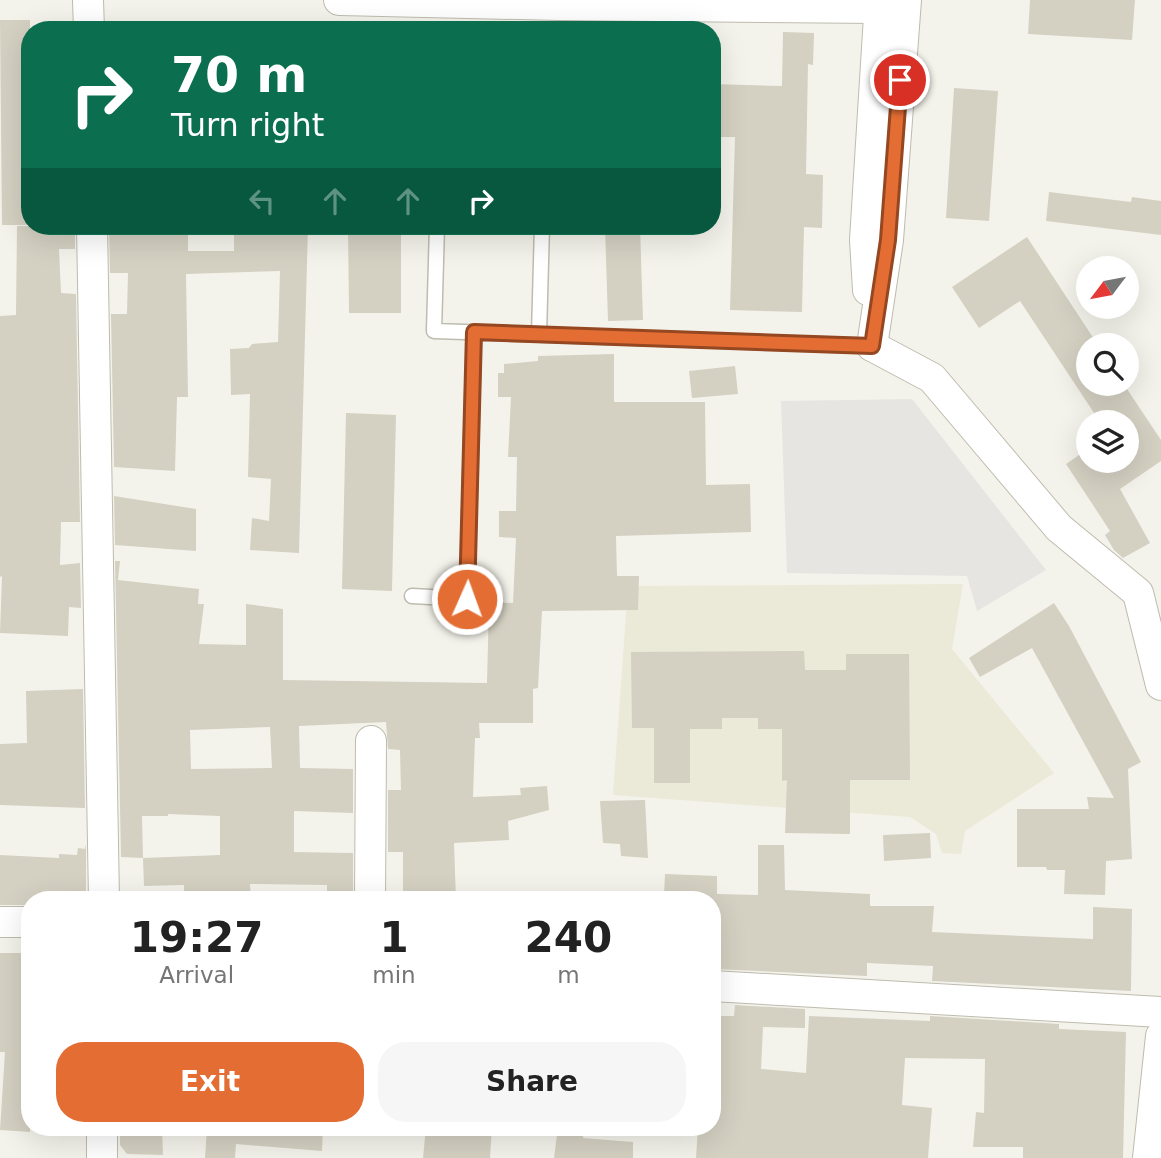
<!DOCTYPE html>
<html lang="en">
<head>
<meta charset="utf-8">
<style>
	:root { --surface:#fff; --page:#f6f6f6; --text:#222; --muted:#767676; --accent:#e36d33 }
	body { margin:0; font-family:"DejaVu Sans",sans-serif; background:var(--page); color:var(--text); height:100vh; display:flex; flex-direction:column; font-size:26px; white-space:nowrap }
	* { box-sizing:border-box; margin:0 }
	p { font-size:23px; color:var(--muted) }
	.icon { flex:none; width:38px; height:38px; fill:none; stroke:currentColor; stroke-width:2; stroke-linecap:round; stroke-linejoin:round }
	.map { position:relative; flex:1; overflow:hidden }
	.side { position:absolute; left:21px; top:891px; width:700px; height:245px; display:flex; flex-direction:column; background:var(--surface); border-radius:28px; box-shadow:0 7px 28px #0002 }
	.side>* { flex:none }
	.banner { position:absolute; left:21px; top:21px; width:700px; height:214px; border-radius:28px; box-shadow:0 7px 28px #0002; background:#0b6e4f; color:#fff; overflow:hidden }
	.needle { width:46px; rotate:238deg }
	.buttons { position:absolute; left:1076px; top:256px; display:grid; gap:14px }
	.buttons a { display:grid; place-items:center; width:63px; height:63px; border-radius:50%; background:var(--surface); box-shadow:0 7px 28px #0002; font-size:35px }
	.pin { position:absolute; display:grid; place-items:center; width:60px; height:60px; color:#fff; margin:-30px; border:4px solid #fff; border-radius:50%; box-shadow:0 2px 7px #0007 }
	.me { position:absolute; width:77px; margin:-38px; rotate:2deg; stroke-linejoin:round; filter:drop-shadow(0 0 5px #0008) }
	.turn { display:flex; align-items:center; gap:24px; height:147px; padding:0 35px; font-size:32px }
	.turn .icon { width:91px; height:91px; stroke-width:2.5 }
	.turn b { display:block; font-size:49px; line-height:60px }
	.lanes { display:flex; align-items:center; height:66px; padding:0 35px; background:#0003; justify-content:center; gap:35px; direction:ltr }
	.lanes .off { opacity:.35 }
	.eta { display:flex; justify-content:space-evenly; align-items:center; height:119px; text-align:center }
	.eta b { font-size:42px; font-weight:700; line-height:49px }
	.primary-button { display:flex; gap:14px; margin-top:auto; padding:14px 35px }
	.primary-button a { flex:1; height:80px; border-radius:28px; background:var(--accent); color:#fff; font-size:28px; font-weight:700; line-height:80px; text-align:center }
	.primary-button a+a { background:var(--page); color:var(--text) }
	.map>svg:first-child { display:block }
	.education { fill:#ebe9d7 }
	.parking { fill:#e6e5e2 }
	.building { fill:#d4d0c2; fill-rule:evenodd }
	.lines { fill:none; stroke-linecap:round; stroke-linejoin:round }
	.service-casing { stroke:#bebcae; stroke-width:17 }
	.minor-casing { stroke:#bebcae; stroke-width:32 }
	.service { stroke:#fff; stroke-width:14 }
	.minor { stroke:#fff; stroke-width:30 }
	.route-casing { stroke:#944721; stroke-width:18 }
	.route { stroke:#e36d33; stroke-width:12 }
</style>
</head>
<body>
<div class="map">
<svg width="1161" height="1158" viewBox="0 0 1161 1158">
	<rect width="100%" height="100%" fill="#f4f3eb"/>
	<polygon class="education" points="963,584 952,649 1054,773 965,831 961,854 942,853 936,834 910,817 613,795 628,586"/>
	<polygon class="parking" points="912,399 1046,570 977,611 967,576 787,573 781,401"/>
	<g class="building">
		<polygon points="1030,0 1135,0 1132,40 1028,34"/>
		<polygon points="0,20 30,20 30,225 2,225"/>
		<polygon points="783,32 814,33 813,65 808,64 806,174 823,175 822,228 804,227 802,312 730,310 735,137 712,137 712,84 782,86"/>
		<polygon points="954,88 998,91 989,221 946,218"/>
		<polygon points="1049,192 1131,202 1132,197 1161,201 1161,235 1046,221"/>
		<polygon points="17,226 75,226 75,249 59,249 61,293 76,294 80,522 61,522 60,565 80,563 81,608 69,607 68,636 0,633 2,576 0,577 0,316 16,315"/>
		<polygon points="109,226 188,226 188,251 234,251 234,226 308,226 299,553 250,550 252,518 269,521 271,479 248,477 250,394 231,395 230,349 249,348 252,344 278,342 280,271 186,274 188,397 177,397 175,471 114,467 111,314 127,314 128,273 110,273"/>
		<polygon points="348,226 401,226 401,313 349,313"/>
		<polygon points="605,226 640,226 643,320 608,321"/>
		<polygon points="1027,237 1098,345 1088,345 1088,383 1123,383 1161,440 1161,461 1120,489 1150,543 1123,558 1114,550 1105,535 1110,531 1066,464 1088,449 1088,460 1127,460 1127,422 1100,422 1020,301 979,328 952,287"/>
		<path d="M614 354V402H705L706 485 750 484 751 532 616 536 617 576H639L638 610 542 611 538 688 533 689V723H479L480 738H475L473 797 521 795 520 788 547 786 549 810 508 821 509 840 454 843 456 900H403V852H388V790H401L400 750 388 749 386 722 299 726 300 768 353 769V813L294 811V852L353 853V894H327V885L250 884 251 900H184V885L144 886 143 858 121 857 115 561H120L118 580 199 589 198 604H204L199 644 246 645V604L283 609V680L487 683 489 602 513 603 516 538 499 537V511H516L517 457H508L511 397H498V373H504V364L538 361V356ZM270 727 272 768 191 769 190 730ZM168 814 220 816V855L143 858 142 816H168Z"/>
		<polygon points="735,366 738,394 692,398 689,371"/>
		<polygon points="346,413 396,415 392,591 342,589"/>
		<polygon points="114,496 196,509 196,551 115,545"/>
		<polygon points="1054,603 1069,626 1141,762 1128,769 1132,859 1106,861 1105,895 1064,894 1065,870 1047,870 1046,867 1017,867 1017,809 1089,809 1087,797 1114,798 1032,648 980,677 969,658"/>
		<polygon points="804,651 805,670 846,670 846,654 909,654 910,780 850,780 850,834 785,833 787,780 782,781 782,729 758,729 758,718 722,718 722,729 690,729 690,783 654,783 654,728 632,728 631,652"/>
		<polygon points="83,689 85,808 0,805 0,744 27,743 26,691"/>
		<polygon points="645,800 648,858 621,856 620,844 603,843 600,801"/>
		<polygon points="930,833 931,858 884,861 883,835"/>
		<polygon points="86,844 86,900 30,900 30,905 0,905 0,855 59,858 59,854 77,855 78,848 85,849"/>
		<polygon points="758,845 784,845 785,890 870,894 870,906 934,906 932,932 1093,939 1093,907 1132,909 1131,991 932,981 933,966 867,963 867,976 715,969 715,953 712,953 712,900 672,900 672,895 664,895 665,874 717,876 717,894 758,895"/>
		<polygon points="0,953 30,953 30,1132 0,1130 5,1052 0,1052"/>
		<polygon points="735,1005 805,1009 805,1028 763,1027 761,1069 806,1073 809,1016 930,1021 930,1016 1059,1024 1059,1029 1126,1032 1123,1158 1023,1158 1023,1147 973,1147 976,1112 984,1113 985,1059 905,1058 902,1105 932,1108 928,1158 696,1158 698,1127 712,1127 712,1016 734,1016"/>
		<polygon points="120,1127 162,1127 163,1155 127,1154 120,1145"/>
		<polygon points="207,1127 323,1127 322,1151 236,1144 235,1158 205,1158"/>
		<polygon points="426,1127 492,1127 490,1158 423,1158"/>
		<polygon points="558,1127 584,1127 583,1138 633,1142 633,1158 554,1158"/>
	</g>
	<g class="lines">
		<g class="service-casing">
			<g id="service">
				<polyline points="437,226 434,331 872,346"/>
				<polyline points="539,334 542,226"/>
				<polyline points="412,596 467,599 474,332"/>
			</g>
		</g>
		<g class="minor-casing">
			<g id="minor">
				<polyline points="88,0 89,30"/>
				<polyline points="339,0 559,5 880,8"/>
				<polyline points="92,226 104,900"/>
				<polyline points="868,290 865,240 880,0"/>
				<polyline points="872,346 932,378 1059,528 1138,593 1161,685"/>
				<polyline points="872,346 888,240 906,0"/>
				<polyline points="370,900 371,741"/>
				<polyline points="0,922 30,922"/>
				<polyline points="712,986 1161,1012"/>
				<polyline points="102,1158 102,1127"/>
				<polyline points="1148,1158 1161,1036"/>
			</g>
		</g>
		<use href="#service" class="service"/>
		<use href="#minor" class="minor"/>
	</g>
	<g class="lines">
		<g class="route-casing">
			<polyline id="route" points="467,599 474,332 872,346 888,240 900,80"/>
		</g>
		<use href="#route" class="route"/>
	</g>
</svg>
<div class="buttons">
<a><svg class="needle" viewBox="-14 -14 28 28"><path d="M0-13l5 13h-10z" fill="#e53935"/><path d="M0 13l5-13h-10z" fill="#767676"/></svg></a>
<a><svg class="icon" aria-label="search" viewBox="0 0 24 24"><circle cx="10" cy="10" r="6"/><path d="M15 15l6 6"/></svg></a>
<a><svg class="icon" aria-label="layers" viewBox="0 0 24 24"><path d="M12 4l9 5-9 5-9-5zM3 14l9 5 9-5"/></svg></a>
</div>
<div class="pin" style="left:900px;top:80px;background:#d93025"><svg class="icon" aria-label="arrive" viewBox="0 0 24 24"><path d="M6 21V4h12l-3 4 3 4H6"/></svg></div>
<svg class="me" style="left:467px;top:599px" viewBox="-20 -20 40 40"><circle r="17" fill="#e36d33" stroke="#fff" stroke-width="3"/><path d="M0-11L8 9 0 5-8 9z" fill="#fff"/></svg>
<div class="banner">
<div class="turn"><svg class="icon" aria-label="right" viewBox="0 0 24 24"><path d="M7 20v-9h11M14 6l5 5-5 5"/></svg><div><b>70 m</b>Turn right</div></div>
<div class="lanes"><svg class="icon off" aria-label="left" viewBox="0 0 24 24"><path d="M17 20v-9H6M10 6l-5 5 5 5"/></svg><svg class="icon off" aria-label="ahead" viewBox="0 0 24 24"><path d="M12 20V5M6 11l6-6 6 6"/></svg><svg class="icon off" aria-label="ahead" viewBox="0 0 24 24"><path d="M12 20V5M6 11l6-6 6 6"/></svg><svg class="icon" aria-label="right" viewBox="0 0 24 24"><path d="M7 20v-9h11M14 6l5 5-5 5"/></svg></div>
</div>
<section class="side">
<div class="eta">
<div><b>19:27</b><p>Arrival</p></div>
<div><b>1</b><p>min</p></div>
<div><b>240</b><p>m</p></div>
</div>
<div class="primary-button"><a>Exit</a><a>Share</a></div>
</section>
</div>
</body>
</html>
